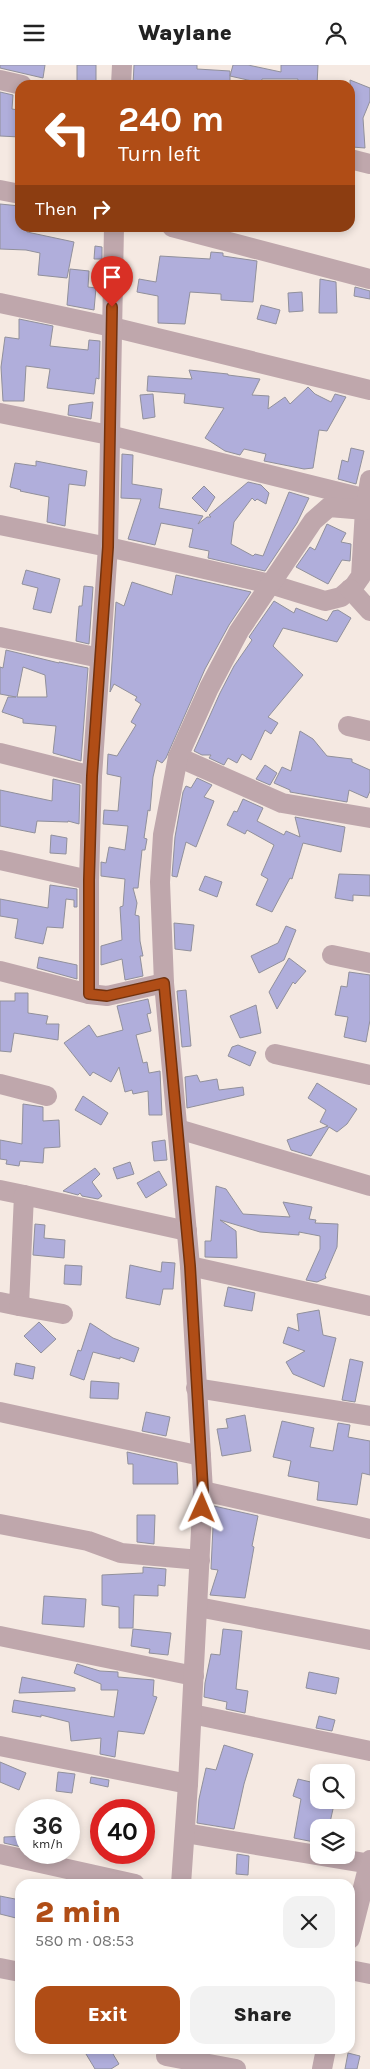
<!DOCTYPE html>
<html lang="en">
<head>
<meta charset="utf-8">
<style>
	:root { --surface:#fff; --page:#f2f2f2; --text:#222; --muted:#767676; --accent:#b04d16 }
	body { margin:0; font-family:Karla,sans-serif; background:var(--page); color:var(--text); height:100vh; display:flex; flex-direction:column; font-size:19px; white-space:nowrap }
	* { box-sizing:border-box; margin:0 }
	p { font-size:16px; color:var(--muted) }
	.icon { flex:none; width:28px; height:28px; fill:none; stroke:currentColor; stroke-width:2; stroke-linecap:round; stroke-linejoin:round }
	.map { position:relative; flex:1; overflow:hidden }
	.panel { position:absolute; left:15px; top:1814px; width:340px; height:175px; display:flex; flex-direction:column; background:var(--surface); border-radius:15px; box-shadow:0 2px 8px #0003 }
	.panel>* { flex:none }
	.hud { position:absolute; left:15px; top:15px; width:340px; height:152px; border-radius:15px; box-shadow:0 2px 8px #0003; background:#b04d16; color:#fff; overflow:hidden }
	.fabs { position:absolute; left:310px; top:1699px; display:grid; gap:10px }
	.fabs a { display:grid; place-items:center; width:45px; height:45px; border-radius:10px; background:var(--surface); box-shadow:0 2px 8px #0003; font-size:25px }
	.speed { position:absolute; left:15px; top:1734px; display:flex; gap:10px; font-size:25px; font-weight:700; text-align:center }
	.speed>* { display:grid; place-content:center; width:65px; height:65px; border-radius:50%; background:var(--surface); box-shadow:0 2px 8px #0003; line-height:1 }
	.speed small { font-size:12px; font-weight:400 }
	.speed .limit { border:8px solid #d22; background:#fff; color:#111 }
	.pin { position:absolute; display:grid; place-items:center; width:42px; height:42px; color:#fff; margin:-51px -21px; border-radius:50% 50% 50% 0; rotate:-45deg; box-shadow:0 0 5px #0007 }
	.pin .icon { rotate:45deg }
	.me { position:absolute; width:55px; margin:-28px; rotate:1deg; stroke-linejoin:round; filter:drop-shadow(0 0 4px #0008) }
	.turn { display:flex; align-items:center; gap:18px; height:105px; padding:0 20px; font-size:22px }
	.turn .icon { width:65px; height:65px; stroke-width:2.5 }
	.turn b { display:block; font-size:35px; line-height:42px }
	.then { display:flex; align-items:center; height:48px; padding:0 20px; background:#0003; gap:10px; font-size:19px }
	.round { display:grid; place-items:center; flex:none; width:52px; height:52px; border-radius:15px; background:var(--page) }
	.head { display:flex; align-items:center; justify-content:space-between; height:85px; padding:0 20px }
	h1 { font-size:30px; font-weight:800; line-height:38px; color:var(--accent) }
	.cta { display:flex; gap:10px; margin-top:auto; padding:10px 20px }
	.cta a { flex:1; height:58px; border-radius:15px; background:var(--accent); color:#fff; font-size:20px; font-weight:800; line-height:58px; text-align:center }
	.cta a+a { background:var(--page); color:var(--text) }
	header { display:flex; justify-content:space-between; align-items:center; height:65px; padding:0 20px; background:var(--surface); font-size:22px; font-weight:800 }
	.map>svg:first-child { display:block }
	.building { fill:#b0aedb; stroke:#91909b; fill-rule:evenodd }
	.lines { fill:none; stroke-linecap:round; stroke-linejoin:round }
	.minor { stroke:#bfa7ac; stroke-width:20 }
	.route-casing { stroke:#72320e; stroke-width:12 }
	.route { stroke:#b04d16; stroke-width:9 }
</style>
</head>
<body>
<header><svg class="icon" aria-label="menu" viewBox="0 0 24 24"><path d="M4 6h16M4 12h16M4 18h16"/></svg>Waylane<svg class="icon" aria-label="person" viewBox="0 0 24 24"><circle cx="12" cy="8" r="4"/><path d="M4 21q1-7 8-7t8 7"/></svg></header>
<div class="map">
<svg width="370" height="2004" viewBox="0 0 370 2004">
	<rect width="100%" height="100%" fill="#f5e9e2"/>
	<g class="building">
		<polygon points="0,0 45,0 43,13 0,3"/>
		<rect x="77" y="0" width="19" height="20"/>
		<polygon points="134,0 197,0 197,4 230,6 230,20 133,20"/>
		<polygon points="233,0 248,0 281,7 281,0 318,0 317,20 297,20 298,14 262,14 261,18 230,11"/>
		<polygon points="350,15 370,23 370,36 363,53 365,83 352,82"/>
		<polygon points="0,27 13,30 12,44 18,45 18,58 20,58 20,72 0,71"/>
		<polygon points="0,139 20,141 20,162 27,162 27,167 74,177 67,213 38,210 40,188 26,185 0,184"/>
		<polygon points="95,181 102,182 102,194 94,194"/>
		<polygon points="211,187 223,188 223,191 257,196 253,237 221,235 221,229 190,227 185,259 158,258 158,231 137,227 139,214 156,217 160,191 210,194"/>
		<polygon points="70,204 89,206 88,222 96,223 94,245 67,240"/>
		<polygon points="320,214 336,217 337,248 319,248"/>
		<polygon points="355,222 370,226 370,234 354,231"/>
		<polygon points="302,227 303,246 289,247 288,228"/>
		<polygon points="261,240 280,245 276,259 257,254"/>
		<polygon points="19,254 53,261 50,281 88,285 89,275 100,276 99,314 96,313 94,329 47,323 50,304 26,301 24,336 3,336 1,302 5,272 19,274"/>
		<polygon points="189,305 228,309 228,310 260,314 252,330 269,331 268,344 285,332 290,339 308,322 315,329 331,337 335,329 346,332 327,366 319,365 313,403 304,404 264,396 266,389 244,384 240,390 225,386 205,373 224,343 184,338 185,329 147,326 148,311 192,314"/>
		<polygon points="153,329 155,352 143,354 140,330"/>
		<polygon points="93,337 91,354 68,350 69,340"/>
		<polygon points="351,383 364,386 356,419 338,414 342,395 348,397"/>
		<polygon points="122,389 133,390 132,419 162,424 159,443 203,451 198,459 207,452 211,452 209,450 248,417 261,420 269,428 266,439 257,434 255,436 252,433 234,457 231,479 253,491 255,489 263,491 289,427 309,433 297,458 265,506 208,493 209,486 189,482 193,464 161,458 155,480 128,474 141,434 121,433"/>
		<polygon points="36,396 87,406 85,421 69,419 65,461 47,457 49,432 20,426 21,425 10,422 15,398 36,401"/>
		<polygon points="204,421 215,432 206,447 192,433"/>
		<polygon points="327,459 346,468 341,477 351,479 350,496 342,495 328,519 296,502 310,482 315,485"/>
		<polygon points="26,505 60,514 51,548 33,544 38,523 22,519"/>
		<polygon points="176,510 251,527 229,560 205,604 166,693 162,698 157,695 153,712 150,746 148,745 144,773 147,774 145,785 142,785 138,823 133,823 137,838 135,850 139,851 140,876 143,891 140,891 143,911 125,915 122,894 101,900 101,881 122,875 120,842 123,841 125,814 101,811 101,797 106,798 109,782 125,785 128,761 103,759 104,745 118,746 121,712 107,709 108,689 117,691 136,660 131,657 141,639 135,635 137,632 114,619 110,627 116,537 124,541 132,517 172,530"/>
		<polygon points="84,521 93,522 89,579 76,576 79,541 82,541"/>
		<polygon points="274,536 294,548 296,543 327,556 333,546 338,545 351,553 337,577 283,563 273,581 303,610 268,652 278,658 271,669 265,665 251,695 242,689 237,698 228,693 224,700 209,693 211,690 202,690 194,686 220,628 234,601 252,575 249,572"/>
		<path d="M6 585 59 598V597L88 603 81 696 53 688 56 661 23 658V654L2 647 8 632H16L0 629V602L3 603ZM23 602 45 610 47 632H17Z"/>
		<polygon points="300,666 313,674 327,691 352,694 352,697 370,705 370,726 367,733 349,725 347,737 290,727 290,725 274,718 282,702 291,706"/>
		<polygon points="265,700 277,708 270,720 256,714"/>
		<polygon points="197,713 212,720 204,732 214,736 196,782 186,777 177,812 172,811 175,772 183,727 186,721 191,723"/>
		<polygon points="53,714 80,720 79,759 68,756 68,757 37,756 35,768 0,761 0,725 52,736"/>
		<polygon points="243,734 263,743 257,756 284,770 286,766 300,772 295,752 345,762 341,787 303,778 292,814 290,813 272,847 256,840 268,814 261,810 274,780 247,765 245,769 227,760 234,746 237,747"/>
		<polygon points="51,770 67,773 66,789 50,788"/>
		<polygon points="339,809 370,810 370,831 353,830 353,836 335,833"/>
		<polygon points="205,811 222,817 217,832 199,825"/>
		<polygon points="50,820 77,824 77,842 74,842 74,835 66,834 63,863 47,862 43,879 15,873 18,854 0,851 0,834 48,843"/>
		<polygon points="174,858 194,860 191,886 175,884"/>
		<polygon points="286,861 296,865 284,895 259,908 251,891 278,878"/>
		<polygon points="39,892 77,900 77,914 37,903"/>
		<polygon points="289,893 306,906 295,919 293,917 277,944 269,927"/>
		<polygon points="349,907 370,910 370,955 366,977 344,972 348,952 335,950 341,921 347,922"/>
		<polygon points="186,925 191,981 182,982 177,926"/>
		<polygon points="15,928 28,928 28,948 48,951 46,959 59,959 58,975 14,968 11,987 0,986 0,936 15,936"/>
		<polygon points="148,934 151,948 147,949 151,966 136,970 143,998 147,997 149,1008 160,1006 162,1050 149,1050 148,1026 133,1029 132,1025 125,1027 119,1002 111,1017 93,1007 90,1011 64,978 89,960 97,972 123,965 117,941"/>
		<polygon points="256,940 261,968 240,973 230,951"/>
		<polygon points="238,980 256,987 250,1001 228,991 232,982"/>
		<polygon points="197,1010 200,1017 217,1014 219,1025 243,1022 244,1030 187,1043 185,1012"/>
		<polygon points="317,1018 357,1044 347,1059 337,1067 329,1062 311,1091 291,1085 287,1075 328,1061 320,1057 326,1045 308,1033"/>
		<polygon points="83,1031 108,1048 101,1060 75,1045"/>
		<polygon points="23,1039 43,1042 43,1056 59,1055 60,1082 44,1083 43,1098 20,1096 19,1101 6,1099 7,1095 0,1094 0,1075 22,1079"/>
		<polygon points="165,1075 167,1095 154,1096 152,1077"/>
		<polygon points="130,1097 134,1109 117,1114 113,1103"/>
		<polygon points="95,1103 100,1109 92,1117 102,1131 98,1134 82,1131 80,1128 78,1130 63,1126"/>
		<polygon points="159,1106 167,1120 146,1133 137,1118"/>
		<polygon points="216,1121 226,1124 243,1149 290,1152 283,1137 312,1142 309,1154 316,1155 315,1158 338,1159 337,1182 325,1210 326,1213 317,1217 306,1215 320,1184 320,1171 299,1167 299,1170 260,1167 220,1155 236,1166 237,1193 205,1192 205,1176 211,1176"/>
		<polygon points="35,1159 45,1160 44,1173 65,1175 64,1193 33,1190"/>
		<polygon points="162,1197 175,1198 173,1224 163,1224 160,1240 126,1233 130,1200 161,1207"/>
		<polygon points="65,1200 82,1201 81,1220 64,1219"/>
		<polygon points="228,1222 255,1228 252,1246 224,1241"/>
		<polygon points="319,1245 323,1270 336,1273 324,1322 293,1309 286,1297 305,1286 283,1278 288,1262 299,1266 297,1249"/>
		<polygon points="39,1257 56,1274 41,1288 24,1271"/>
		<polygon points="90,1258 113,1273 139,1283 134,1297 120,1292 120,1294 93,1287 84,1315 70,1310 78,1285 81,1286"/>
		<polygon points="350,1294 363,1297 355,1337 342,1335"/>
		<polygon points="16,1298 35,1302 33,1314 14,1310"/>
		<polygon points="91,1316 119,1318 118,1334 90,1333"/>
		<polygon points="146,1347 170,1352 166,1371 142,1366"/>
		<polygon points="245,1350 251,1386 222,1391 217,1364 228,1363 226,1354"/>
		<polygon points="282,1356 314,1363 310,1382 333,1386 338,1358 350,1360 348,1372 370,1376 370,1410 362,1408 357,1440 317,1435 319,1417 288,1411 291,1396 273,1392"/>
		<polygon points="127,1387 177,1398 178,1419 133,1419 133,1399 128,1399"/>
		<polygon points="214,1441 258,1451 252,1481 254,1482 245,1533 210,1530 218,1505 211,1504"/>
		<polygon points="137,1450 155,1450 154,1479 137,1477"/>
		<polygon points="143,1502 166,1504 165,1521 158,1520 158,1531 134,1530 133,1563 119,1563 119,1542 102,1540 102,1510 143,1508"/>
		<polygon points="44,1531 86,1534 84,1562 42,1559"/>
		<polygon points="133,1564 171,1568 168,1590 149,1588 150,1584 131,1581"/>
		<polygon points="223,1564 242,1566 236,1624 248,1626 245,1648 226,1644 227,1637 204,1632 205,1618 211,1589 220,1590"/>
		<polygon points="77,1599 100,1606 118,1607 118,1612 154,1615 153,1631 157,1632 144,1669 118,1666 115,1692 100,1689 101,1673 71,1676 69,1657 41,1650 41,1652 12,1647 14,1635 114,1652 118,1625 101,1625 101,1619 74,1608"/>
		<polygon points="309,1607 339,1613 336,1629 306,1623"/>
		<polygon points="22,1612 75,1623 75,1626 19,1628"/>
		<polygon points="319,1651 335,1655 332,1666 316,1663"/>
		<polygon points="224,1680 253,1689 244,1719 234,1764 197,1758 199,1734 206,1703 216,1705"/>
		<polygon points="0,1697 26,1708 19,1725 0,1717"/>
		<polygon points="58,1707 75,1709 72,1728 56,1726"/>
		<polygon points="91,1712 109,1715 108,1722 90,1718"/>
		<polygon points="298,1714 319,1719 319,1735 335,1735 329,1762 319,1762 319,1778 294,1773 301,1734 293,1731"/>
		<polygon points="26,1771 26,1783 4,1778 4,1772"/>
		<polygon points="237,1789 249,1791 248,1810 236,1809"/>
		<polygon points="0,1831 20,1835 20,1854 0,1849"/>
		<polygon points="83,1984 110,1984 119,1999 111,2004 95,2004"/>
		<polygon points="348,1988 360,1991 357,2004 345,2004"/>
	</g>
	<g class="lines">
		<g class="minor">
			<polyline points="0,15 22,20"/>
			<polyline points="121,20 122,0"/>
			<polyline points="350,94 370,99"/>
			<polyline points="0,125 20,129"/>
			<polyline points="172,162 370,214"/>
			<polyline points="0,238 112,262 370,325"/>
			<polyline points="0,348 109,370 367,434"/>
			<polyline points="0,460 108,482 270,519 325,536 341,532 354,521 361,511 365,445 370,445"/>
			<polyline points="350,524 370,546"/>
			<polyline points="0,572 100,593"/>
			<polyline points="348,661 370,666"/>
			<polyline points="0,688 92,711"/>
			<polyline points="178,692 282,738 370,753"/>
			<polyline points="0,795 89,815"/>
			<polyline points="332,890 370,898"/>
			<polyline points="0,906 89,929 107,931 164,918"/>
			<polyline points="89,929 89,815 92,711 108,482 114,162"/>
			<polyline points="275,989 370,1010"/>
			<polyline points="0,1019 47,1031"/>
			<polyline points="178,1064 370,1121"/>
			<polyline points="0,1125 24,1130"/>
			<polyline points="190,1201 370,1241"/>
			<polyline points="0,1237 19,1241 24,1130 187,1166"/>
			<polyline points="19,1241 63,1249"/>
			<polyline points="196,1323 370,1351"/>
			<polyline points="0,1347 201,1391"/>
			<polyline points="203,1426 370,1464"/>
			<polyline points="0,1459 88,1476 121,1488 200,1495"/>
			<polyline points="198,1542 370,1575"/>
			<polyline points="0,1571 194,1611"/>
			<polyline points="192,1649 370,1686"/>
			<polyline points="0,1681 188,1719"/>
			<polyline points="185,1768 370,1799"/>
			<polyline points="0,1789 135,1819"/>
			<polyline points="181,1819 188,1719 203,1426 190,1201 164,918 160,817 163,770 178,692 209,623 239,566 313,456 329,442 365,445 370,415"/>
			<polyline points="350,1874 370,1795"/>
			<polyline points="0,1903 20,1907"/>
			<polyline points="350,1905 370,1909"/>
			<polyline points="166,1991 236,2004"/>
			<polyline points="322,2004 326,1984"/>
		</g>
	</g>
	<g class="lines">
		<g class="route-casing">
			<polyline id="route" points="112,242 108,482 92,711 89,815 89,929 107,931 164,918 190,1201 203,1426 202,1443"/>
		</g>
		<use href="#route" class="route"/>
	</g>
</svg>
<div class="fabs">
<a><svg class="icon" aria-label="search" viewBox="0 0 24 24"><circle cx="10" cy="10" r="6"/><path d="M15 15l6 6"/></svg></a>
<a><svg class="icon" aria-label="layers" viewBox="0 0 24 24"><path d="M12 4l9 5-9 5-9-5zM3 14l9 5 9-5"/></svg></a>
</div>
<div class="speed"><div>36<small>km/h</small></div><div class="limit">40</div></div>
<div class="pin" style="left:112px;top:242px;background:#d93025"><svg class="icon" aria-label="arrive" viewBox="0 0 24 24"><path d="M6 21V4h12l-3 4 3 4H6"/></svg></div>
<svg class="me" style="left:202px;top:1443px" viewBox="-20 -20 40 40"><path d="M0-17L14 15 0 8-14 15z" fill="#b04d16" stroke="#fff" stroke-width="4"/></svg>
<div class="hud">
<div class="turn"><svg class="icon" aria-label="left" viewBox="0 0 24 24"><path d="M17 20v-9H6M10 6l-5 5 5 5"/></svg><div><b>240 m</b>Turn left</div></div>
<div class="then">Then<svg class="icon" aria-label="right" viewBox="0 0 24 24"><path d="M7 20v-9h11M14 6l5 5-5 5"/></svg></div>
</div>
<section class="panel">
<div class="head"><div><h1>2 min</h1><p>580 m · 08:53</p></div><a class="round"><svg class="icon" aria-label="close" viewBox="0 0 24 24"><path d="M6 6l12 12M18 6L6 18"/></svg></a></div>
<div class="cta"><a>Exit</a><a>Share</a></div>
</section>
</div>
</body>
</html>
